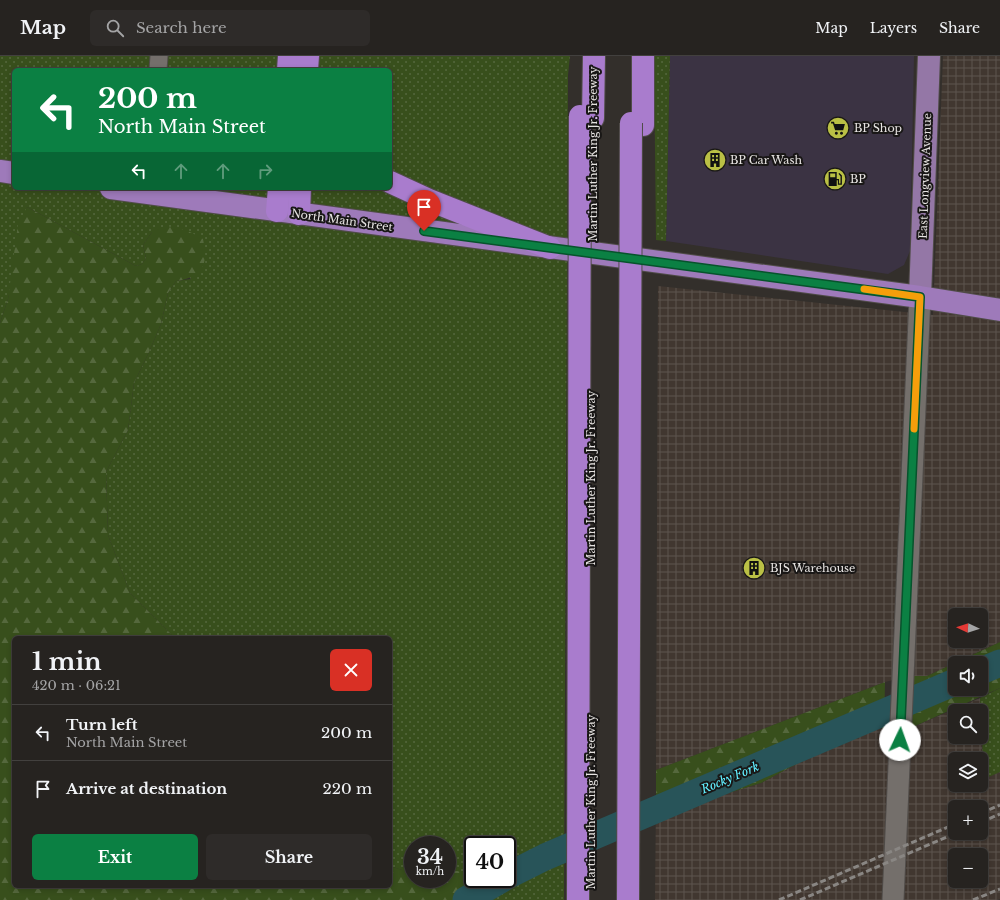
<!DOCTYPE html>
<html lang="en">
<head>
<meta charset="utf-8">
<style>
	:root { --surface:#262320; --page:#2e2b29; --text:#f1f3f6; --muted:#a4a4a5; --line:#42403e; --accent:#0b8043 }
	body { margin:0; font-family:"Libre Baskerville",serif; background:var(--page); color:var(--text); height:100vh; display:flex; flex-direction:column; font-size:15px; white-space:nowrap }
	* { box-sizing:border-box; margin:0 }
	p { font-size:13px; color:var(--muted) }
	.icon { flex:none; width:22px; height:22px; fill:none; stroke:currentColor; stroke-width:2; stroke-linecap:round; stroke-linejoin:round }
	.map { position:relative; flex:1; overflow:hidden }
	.side { position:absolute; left:12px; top:580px; width:380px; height:252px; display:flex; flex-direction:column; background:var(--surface); border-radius:6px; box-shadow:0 2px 6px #0003,0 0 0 1px var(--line) }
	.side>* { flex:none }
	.hud { position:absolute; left:12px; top:12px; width:380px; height:122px; border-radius:6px; box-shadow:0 2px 6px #0003,0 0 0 1px var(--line); background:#0b8043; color:#fff; overflow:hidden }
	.needle { width:26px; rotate:274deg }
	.buttons { position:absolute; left:948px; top:552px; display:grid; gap:8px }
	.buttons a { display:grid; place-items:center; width:40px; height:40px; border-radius:6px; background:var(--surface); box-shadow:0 2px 6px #0003,0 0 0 1px var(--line); font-size:20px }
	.speed { position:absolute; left:404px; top:780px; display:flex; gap:8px; font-size:20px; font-weight:700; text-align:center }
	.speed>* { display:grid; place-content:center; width:52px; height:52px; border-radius:50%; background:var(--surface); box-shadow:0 2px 6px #0003,0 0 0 1px var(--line); line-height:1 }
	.speed small { font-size:10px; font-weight:400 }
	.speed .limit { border:2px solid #111; border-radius:6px; background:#fff; color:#111 }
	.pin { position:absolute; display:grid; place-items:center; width:34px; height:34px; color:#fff; margin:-41px -17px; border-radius:50% 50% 50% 0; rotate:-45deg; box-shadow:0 0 4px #0007 }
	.pin .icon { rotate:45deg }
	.me { position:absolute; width:44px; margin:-22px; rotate:3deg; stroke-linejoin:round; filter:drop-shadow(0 0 3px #0008) }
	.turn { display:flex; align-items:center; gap:14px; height:84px; padding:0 20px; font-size:18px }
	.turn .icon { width:52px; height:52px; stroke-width:2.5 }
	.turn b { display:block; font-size:28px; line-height:34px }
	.lanes { display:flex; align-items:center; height:38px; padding:0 20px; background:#0003; justify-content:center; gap:20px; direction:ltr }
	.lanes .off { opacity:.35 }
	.round { display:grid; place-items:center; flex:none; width:42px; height:42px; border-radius:6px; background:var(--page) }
	.summary { display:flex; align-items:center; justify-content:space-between; height:68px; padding:0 20px }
	h1 { font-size:24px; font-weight:700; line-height:30px }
	.cta { display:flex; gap:8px; margin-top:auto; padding:8px 20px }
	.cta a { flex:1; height:46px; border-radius:6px; background:var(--accent); color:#fff; font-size:16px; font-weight:700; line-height:46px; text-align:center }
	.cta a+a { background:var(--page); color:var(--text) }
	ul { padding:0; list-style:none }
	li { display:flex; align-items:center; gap:12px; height:56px; padding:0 20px; border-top:1px solid var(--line) }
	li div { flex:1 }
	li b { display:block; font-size:15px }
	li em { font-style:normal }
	header { display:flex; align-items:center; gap:24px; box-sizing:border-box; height:56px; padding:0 20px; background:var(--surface); border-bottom:1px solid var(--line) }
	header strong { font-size:19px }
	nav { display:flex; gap:22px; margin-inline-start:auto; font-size:14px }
	.search { width:280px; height:36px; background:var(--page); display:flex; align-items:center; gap:10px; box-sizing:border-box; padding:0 14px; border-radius:6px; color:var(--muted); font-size:15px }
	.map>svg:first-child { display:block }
	.commercial { fill:#3b3343 }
	.industrial { fill:url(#industrial-grid); fill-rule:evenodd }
	.grass { fill:url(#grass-dots); fill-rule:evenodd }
	.forest { fill:url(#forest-firs) }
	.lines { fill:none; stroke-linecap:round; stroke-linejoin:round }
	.river { stroke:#285459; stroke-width:27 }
	.minor-casing { stroke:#504c49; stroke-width:19 }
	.tertiary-casing { stroke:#504c49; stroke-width:23 }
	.primary-casing { stroke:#504c49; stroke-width:24 }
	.trunk-casing { stroke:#504c49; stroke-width:24 }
	.motorway-casing { stroke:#504c49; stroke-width:24 }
	.minor { stroke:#746f6b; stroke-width:17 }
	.tertiary { stroke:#746f6b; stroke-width:21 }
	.primary { stroke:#9477a6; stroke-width:22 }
	.trunk { stroke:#9e7aba; stroke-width:22 }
	.motorway { stroke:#a97ccd; stroke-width:22 }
	.rail { stroke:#898683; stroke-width:3; stroke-dasharray:6 3; stroke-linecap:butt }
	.motorway-bridge-casing { stroke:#504c49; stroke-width:24; stroke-linecap:butt }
	.motorway-bridge { stroke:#a97ccd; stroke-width:22 }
	.route-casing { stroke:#07532c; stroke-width:10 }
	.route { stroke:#0b8043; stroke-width:7 }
	.slow { stroke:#f59e0b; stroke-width:7 }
	.labels { text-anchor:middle; stroke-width:4; stroke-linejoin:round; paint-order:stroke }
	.poi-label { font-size:11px; fill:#e6e3e1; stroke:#191716; text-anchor:start }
	.street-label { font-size:11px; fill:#e6e3e1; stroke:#191716 }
	.water-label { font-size:12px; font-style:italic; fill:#61efff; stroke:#191716 }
</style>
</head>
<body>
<header>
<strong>Map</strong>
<div class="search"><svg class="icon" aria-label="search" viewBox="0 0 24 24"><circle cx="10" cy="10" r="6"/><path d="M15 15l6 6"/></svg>Search here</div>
<nav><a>Map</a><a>Layers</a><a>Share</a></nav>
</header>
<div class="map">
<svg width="1000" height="844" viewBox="0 0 1000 844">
	<defs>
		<pattern id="industrial-grid" width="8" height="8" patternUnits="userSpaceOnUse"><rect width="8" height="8" fill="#413730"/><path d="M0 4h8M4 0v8" fill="none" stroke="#5c544e"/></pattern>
		<pattern id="grass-dots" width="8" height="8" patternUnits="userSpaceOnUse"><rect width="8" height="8" fill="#384f1c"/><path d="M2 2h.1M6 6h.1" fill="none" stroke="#55683d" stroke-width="1.8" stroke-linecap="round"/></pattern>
		<pattern id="forest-firs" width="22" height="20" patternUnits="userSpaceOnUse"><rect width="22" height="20" fill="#384f1c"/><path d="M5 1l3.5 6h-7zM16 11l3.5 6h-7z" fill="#55683d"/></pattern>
	</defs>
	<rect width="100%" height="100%" fill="#332f2b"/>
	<polygon class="commercial" points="670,0 914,0 910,195 904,209 888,218 666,185"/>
	<g class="industrial">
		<path d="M943 0H1000V586L927 620H908L885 626 656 714 658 230 933 259ZM955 559H981V585H955Z"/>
		<path d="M980 642 981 655H955V681H981V663L984 722 1000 716V843L996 844H655L656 745 672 751 693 748 761 727 846 681 869 672 906 674ZM955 703H981V729H955ZM955 751H981V777H955ZM955 799H981V825H955Z"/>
	</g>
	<g class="grass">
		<path d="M0 0H570L568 19 564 844H474L489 833 482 823H507V789H473V815H447V789H413V814H402L390 810V582H175L130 537 108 479 106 416 128 374 134 327 149 296 161 268 168 237 176 225 191 223 152 176 143 189 146 202 142 208 136 210 27 151 8 243 0 267ZM14 14H390V132H14Z"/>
		<polygon points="654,0 670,0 666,185 656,184"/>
		<polygon points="1000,632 1000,716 984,723 980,642"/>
	</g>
	<g class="forest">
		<path d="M27 151 136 210 142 208 146 202 143 189C146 185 149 180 152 176 167 164 190 175 203 183 208 209 204 221 176 225L168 237 161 268 149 296 134 327 128 374 106 416 108 479 130 537 175 582H14V830H390V810L402 814H413V823H447V815H473V823H482L489 833 474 844H0V267L8 243 18 168Z"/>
		<polygon points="1000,586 1000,632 906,674 908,620 927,620 955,607 955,633 981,633 981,607 955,607"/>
		<polygon points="885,626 884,672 869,672 847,681 761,727 693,748 672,751 656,745 656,714"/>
	</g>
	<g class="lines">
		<g class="river">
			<polyline points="981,615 1000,607"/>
			<polyline points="507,820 545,801 955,626"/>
			<polyline points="466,844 502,823"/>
		</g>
		<g class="minor-casing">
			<polyline id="minor" points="158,14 159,0"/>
		</g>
		<g class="tertiary-casing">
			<polyline id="tertiary" points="893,844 920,241"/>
		</g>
		<g class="primary-casing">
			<polyline id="primary" points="920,241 929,0"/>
		</g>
		<g class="trunk-casing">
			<g id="trunk">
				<polyline points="0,115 14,117"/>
				<polyline points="111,132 920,241 1000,254"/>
			</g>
		</g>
		<g class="motorway-casing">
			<g id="motorway">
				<polyline points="643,0 643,69"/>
				<polyline points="288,14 289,0"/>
				<polyline points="307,14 308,0"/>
				<polyline points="593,62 594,0"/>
				<polyline points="390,126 429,144 550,192"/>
				<polyline points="277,155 279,132"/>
				<polyline points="299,158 300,132"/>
			</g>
		</g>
		<use href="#minor" class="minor"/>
		<use href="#tertiary" class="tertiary"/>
		<use href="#primary" class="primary"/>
		<use href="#trunk" class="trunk"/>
		<use href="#motorway" class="motorway"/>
		<g class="rail">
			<polyline points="981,757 1000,749"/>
			<polyline points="981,766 1000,758"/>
			<polyline points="779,844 955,768"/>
			<polyline points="800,844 956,777"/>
			<polyline points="973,844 1000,833"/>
		</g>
		<g class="motorway-bridge-casing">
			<g id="motorway-bridge">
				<polyline points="578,844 580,60"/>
				<polyline points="628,844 631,67"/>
			</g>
		</g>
		<use href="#motorway-bridge" class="motorway-bridge"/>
	</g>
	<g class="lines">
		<g class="route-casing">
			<polyline id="route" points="424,175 920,241 900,684"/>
		</g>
		<use href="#route" class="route"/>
		<polyline class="slow" points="864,233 920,241 914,373"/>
	</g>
	<defs>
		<g id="supermarket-disc" transform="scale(1.15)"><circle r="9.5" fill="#bac045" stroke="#191716"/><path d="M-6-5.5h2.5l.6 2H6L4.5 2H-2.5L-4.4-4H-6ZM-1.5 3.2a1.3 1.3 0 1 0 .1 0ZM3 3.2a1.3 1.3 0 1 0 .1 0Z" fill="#111"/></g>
		<g id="building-disc" transform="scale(1.15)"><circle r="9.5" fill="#bac045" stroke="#191716"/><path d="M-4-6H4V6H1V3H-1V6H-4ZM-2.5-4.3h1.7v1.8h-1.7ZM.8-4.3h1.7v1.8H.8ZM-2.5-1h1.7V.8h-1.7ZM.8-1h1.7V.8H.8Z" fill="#111"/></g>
		<g id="fuel-disc" transform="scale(1.15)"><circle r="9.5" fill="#bac045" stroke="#191716"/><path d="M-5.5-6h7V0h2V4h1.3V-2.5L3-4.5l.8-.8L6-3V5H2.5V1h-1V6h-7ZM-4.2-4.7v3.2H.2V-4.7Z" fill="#111"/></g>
	</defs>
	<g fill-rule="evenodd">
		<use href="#supermarket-disc" x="838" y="72"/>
		<use href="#building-disc" x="715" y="104"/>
		<use href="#fuel-disc" x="835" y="123"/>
		<use href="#building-disc" x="754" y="512"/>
	</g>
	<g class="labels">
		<g class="poi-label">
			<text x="854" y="76">BP Shop</text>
			<text x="730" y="108">BP Car Wash</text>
			<text x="850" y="127">BP</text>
			<text x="770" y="516">BJS Warehouse</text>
		</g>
		<g class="street-label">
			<text transform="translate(593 98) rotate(-90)" y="4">Martin Luther King Jr. Freeway</text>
			<text transform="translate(925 120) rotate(-88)" y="4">East Longview Avenue</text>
			<text transform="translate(342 164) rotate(8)" y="4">North Main Street</text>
			<text transform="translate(591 422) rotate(-90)" y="4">Martin Luther King Jr. Freeway</text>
			<text transform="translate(591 746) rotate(-90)" y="4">Martin Luther King Jr. Freeway</text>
		</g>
		<g class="water-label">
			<text transform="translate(730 722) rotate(-23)" y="4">Rocky Fork</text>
		</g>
	</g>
</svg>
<div class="buttons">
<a><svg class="needle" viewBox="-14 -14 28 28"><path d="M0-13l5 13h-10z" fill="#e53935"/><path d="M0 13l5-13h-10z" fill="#a4a4a5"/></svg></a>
<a><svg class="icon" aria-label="sound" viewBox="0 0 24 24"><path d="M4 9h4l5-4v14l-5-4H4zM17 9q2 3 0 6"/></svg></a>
<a><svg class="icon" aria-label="search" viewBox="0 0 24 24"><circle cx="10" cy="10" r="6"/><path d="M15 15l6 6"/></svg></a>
<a><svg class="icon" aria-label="layers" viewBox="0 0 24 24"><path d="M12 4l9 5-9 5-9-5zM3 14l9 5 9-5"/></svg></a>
<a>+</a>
<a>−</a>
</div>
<div class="speed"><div>34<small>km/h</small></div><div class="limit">40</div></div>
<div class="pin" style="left:424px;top:175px;background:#d93025"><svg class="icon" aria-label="arrive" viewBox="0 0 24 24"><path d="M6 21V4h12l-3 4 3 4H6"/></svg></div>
<svg class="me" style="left:900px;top:684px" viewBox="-20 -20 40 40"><circle r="19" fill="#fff"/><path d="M0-13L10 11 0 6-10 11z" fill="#0b8043"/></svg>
<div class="hud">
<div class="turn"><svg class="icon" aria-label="left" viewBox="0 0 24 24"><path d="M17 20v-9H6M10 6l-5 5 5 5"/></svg><div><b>200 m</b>North Main Street</div></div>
<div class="lanes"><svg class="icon" aria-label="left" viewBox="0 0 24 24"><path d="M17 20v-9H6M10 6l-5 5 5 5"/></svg><svg class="icon off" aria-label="ahead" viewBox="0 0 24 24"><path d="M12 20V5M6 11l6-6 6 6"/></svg><svg class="icon off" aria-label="ahead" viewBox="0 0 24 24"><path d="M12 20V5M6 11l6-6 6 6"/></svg><svg class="icon off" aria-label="right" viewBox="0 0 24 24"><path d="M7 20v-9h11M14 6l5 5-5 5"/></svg></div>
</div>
<section class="side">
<div class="summary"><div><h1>1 min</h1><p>420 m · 06:21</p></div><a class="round" style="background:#d93025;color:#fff"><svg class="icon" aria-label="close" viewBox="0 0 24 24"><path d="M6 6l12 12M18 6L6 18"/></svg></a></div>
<ul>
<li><svg class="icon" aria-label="left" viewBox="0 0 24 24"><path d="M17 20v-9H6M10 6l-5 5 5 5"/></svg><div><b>Turn left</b><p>North Main Street</p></div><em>200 m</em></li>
<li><svg class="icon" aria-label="arrive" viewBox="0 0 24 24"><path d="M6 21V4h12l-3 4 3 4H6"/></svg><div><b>Arrive at destination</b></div><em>220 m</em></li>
</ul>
<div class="cta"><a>Exit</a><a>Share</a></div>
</section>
</div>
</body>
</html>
